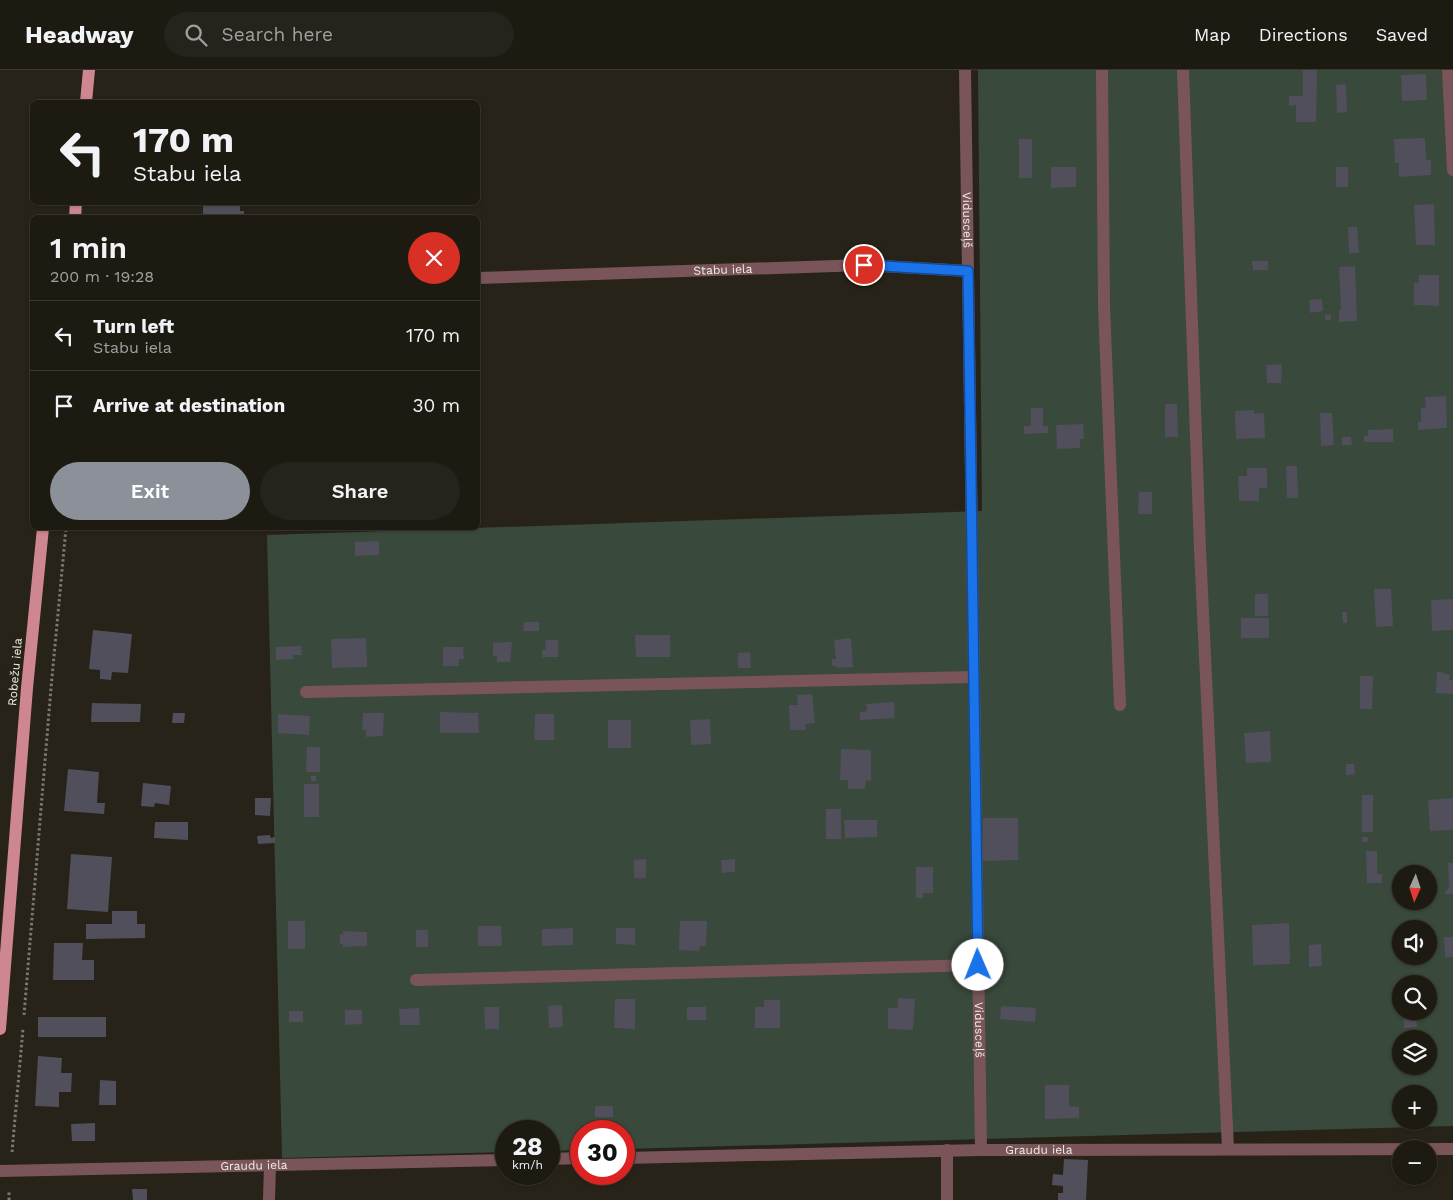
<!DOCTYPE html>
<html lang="en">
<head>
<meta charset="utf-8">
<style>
	:root { --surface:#1d1a12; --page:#25231b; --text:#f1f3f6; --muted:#a0a19f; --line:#3b3832; --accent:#8c9099 }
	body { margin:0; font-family:"Work Sans",sans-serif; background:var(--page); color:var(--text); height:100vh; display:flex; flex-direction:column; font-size:19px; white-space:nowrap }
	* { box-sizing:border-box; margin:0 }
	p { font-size:16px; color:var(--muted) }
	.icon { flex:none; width:28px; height:28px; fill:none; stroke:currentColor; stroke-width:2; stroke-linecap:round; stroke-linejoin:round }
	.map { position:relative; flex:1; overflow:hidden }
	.side { position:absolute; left:30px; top:145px; width:450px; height:315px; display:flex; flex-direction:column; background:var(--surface); border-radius:8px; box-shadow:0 1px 4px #0004,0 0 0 1px var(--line) }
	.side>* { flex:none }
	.banner { position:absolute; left:30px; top:30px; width:450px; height:105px; border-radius:8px; box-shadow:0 1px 4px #0004,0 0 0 1px var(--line); background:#1d1a12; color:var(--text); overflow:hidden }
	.needle { width:32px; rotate:183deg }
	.buttons { position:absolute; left:1392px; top:795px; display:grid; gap:10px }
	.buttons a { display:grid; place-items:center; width:45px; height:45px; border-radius:50%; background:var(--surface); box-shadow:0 1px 4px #0004,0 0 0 1px var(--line); font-size:25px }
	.speed { position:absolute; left:495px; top:1050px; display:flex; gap:10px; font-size:25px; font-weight:700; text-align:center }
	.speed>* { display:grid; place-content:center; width:65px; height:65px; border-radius:50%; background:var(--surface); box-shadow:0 1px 4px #0004,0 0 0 1px var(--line); line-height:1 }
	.speed small { font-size:12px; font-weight:400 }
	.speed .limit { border:8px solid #d22; background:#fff; color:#111 }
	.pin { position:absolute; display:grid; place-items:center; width:42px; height:42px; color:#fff; margin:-21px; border:2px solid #fff; border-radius:50%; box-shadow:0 1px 5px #0007 }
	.me { position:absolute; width:55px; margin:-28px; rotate:359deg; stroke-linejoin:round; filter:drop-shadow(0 0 4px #0008) }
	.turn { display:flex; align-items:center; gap:18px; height:105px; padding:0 20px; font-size:22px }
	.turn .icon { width:65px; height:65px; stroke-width:2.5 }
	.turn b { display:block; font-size:35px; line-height:42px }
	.round { display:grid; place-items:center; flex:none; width:52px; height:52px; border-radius:26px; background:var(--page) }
	.head { display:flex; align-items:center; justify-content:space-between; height:85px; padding:0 20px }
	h1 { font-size:30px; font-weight:600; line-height:38px }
	.primary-button { display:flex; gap:10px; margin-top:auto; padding:10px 20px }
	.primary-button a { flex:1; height:58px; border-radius:30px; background:var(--accent); color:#fff; font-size:20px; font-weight:600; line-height:58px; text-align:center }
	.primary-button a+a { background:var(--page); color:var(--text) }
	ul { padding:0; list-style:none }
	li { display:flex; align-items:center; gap:15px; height:70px; padding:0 20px; border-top:1px solid var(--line) }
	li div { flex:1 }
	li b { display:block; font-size:19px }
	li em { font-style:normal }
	header { display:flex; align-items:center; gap:30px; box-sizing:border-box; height:70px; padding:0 25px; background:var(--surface); border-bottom:1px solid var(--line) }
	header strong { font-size:24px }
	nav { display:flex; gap:28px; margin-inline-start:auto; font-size:18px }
	.search { width:350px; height:45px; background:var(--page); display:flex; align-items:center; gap:12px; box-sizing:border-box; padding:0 18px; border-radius:28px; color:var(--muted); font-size:19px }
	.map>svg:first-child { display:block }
	.green { fill:#39493b; fill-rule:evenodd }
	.building { fill:#504f5b }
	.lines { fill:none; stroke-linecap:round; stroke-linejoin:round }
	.path { stroke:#7b786f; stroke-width:3; stroke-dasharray:2.5 2.5; stroke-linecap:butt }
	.lane { stroke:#79555a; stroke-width:12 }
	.street { stroke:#79555a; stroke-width:12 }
	.primary { stroke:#ce8690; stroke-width:12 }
	.route-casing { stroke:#114b97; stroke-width:12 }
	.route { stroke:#1a73e8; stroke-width:9 }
	.labels { text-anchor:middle; stroke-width:5; stroke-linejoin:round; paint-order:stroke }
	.street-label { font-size:12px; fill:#efede5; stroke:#272318 }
</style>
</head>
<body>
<header>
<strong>Headway</strong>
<div class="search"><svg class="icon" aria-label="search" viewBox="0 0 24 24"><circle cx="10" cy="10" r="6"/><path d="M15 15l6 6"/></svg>Search here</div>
<nav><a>Map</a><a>Directions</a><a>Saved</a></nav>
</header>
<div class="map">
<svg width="1453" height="1130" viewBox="0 0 1453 1130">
	<rect width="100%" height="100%" fill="#272318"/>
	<path class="green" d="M978 0H1453V1056L624 1079V1061H581V1080L549 1081V1061H506V1082L282 1088 267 465 982 441ZM1401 804H1429V831H1401ZM1401 859H1429V886H1401ZM1401 914H1429V941H1401ZM1401 969H1429V996H1401ZM1401 1024H1429V1051H1401Z"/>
	<g class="building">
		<polygon points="1303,0 1317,0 1316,52 1296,52 1296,35 1289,36 1289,26 1303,26"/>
		<polygon points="1426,4 1427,30 1402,31 1401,5"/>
		<polygon points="1346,14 1347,42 1337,43 1336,15"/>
		<polygon points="1425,68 1426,90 1431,90 1431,105 1399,107 1399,93 1395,93 1394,69"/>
		<rect x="1019" y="69" width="13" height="39"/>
		<polygon points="1051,97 1076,97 1076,117 1051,118"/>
		<rect x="1336" y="97" width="12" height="20"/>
		<polygon points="211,132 259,132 258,136 240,135 240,141 244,141 244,148 203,148 203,133 211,134"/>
		<polygon points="1434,134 1435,175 1416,175 1414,135"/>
		<polygon points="1348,157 1357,157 1359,183 1349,183"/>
		<polygon points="1252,191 1268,191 1268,200 1253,200"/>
		<polygon points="1355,196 1357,251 1339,252 1339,240 1341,240 1339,197"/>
		<polygon points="1419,205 1439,205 1439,236 1414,235 1414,213 1419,213"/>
		<polygon points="1322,229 1323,241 1310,243 1309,230"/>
		<rect x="1325" y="245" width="6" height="5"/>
		<polygon points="1282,294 1281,313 1267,313 1266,295"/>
		<polygon points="1446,326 1447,358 1418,360 1418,352 1421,352 1421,338 1426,338 1425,327"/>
		<polygon points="1165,334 1177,334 1178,367 1165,367"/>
		<polygon points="1031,338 1043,338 1043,356 1048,356 1048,363 1024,364 1024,356 1031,356"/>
		<polygon points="1254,340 1254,344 1264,343 1265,368 1236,369 1235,341"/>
		<polygon points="1320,343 1332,343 1334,375 1321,376"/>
		<polygon points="1083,354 1084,369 1080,369 1080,378 1057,379 1056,355"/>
		<polygon points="1393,359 1393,372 1364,372 1364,366 1368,366 1368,360"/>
		<polygon points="1342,367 1351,367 1352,375 1342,375"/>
		<polygon points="1286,396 1297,396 1298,428 1287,428"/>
		<polygon points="1247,398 1267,398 1267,418 1259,418 1259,431 1239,431 1238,406 1247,406"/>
		<polygon points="1139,422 1152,422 1152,444 1138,444"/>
		<polygon points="379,471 379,485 355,486 355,472"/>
		<polygon points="1374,519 1391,519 1393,556 1376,557"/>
		<rect x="1255" y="524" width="13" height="22"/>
		<polygon points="1453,529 1453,560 1432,561 1431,530"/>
		<polygon points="1342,542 1347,542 1347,553 1343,553"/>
		<rect x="1241" y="548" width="28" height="20"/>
		<polygon points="524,552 539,552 539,561 523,561"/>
		<polygon points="93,560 132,564 128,603 112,602 111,610 100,609 100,600 89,599"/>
		<polygon points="635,565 670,565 670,587 636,587"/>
		<polygon points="366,568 367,597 332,598 331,569"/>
		<polygon points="851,568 853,597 836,598 836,596 832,596 832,589 836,589 834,570"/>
		<polygon points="545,570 558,570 558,587 542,587 542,580 546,580"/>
		<polygon points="512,572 510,592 497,592 497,586 493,586 493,573"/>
		<polygon points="301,576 302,585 293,585 293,589 276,590 276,577"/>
		<polygon points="443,577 463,577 464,589 459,589 459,596 443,596"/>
		<polygon points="750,582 751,598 738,598 738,583"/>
		<polygon points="1437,601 1450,605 1449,610 1453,610 1453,624 1436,623"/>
		<polygon points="1360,606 1373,606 1372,639 1360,639"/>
		<polygon points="812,624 815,653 805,654 806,660 790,660 789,635 798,635 797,625"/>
		<polygon points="894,632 895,648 860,650 860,642 867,641 866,634"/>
		<polygon points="92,633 141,634 140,652 91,652"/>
		<polygon points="440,642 478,643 479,663 440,663"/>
		<polygon points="173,643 185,643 184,653 172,653"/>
		<polygon points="363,643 384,643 383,666 366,667 366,660 362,660"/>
		<polygon points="278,644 310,646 309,665 278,663"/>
		<polygon points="535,644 554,644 554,670 534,670"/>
		<polygon points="710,649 711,674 691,675 690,650"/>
		<rect x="608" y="650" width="23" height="28"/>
		<polygon points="1270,661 1271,692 1246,693 1244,663"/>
		<polygon points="307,677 320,677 320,702 306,702"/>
		<polygon points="841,679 871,680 871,711 866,710 865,719 848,719 848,710 840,710"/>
		<polygon points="1346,694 1354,694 1355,704 1346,705"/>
		<polygon points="68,699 99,702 97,733 105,733 104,744 64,741"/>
		<rect x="311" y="706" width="5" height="5"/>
		<polygon points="143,713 171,716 169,735 155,733 154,737 141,736"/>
		<rect x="304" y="714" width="15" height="33"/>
		<rect x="1362" y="725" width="11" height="37"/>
		<polygon points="255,728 271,728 270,746 255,745"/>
		<polygon points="1453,728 1453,760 1430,761 1428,730"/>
		<rect x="826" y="739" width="15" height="30"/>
		<polygon points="983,748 1018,748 1018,790 983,791"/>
		<polygon points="844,750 877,750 877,767 845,768"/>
		<polygon points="155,752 188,752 188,770 154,768"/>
		<polygon points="270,765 271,768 275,767 275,773 258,774 257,766"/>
		<rect x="1362" y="767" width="6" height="5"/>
		<polygon points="1366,781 1377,781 1377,804 1382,804 1382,813 1367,813"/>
		<polygon points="71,784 112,787 108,842 67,839"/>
		<polygon points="646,789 646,808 634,808 634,790"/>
		<polygon points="735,789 735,802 722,803 721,790"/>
		<polygon points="1448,793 1453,793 1453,824 1444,824 1449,817"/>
		<polygon points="916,797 933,797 933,823 923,823 923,828 916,828"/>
		<polygon points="112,841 137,841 137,854 145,854 145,868 86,869 86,854 112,854"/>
		<rect x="288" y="851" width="17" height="28"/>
		<polygon points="680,851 707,851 706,876 700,876 699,881 679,880"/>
		<polygon points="1289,853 1290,894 1253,895 1252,855"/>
		<polygon points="478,856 501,856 502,876 478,876"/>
		<polygon points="573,858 573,875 542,876 542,859"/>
		<polygon points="616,858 635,858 635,875 616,874"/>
		<rect x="416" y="860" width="12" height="17"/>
		<polygon points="343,861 367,862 367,876 343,877 343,874 340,874 340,864 343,865"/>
		<polygon points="1444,867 1453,867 1453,887 1445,887"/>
		<polygon points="54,873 83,873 82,890 94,890 94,910 53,910"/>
		<polygon points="1321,874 1322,896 1309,897 1309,875"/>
		<polygon points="898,928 915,929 913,960 888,959 888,938 898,938"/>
		<polygon points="615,929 635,929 635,959 614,958"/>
		<polygon points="764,930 780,930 780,958 755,958 755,937 764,937"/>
		<polygon points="562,935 563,957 549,958 548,936"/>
		<polygon points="1001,936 1036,938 1035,952 1000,949"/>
		<polygon points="484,937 499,937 499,959 485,959"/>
		<rect x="687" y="937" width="19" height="13"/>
		<polygon points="419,938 420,955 400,955 399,939"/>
		<polygon points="345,940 362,940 362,954 345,955"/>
		<rect x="289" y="941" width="14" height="11"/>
		<polygon points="1404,941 1416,941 1417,957 1404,958"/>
		<rect x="38" y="947" width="68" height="20"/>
		<polygon points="38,986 62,988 61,1003 72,1003 71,1022 59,1022 59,1037 35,1036"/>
		<polygon points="100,1010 116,1011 116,1035 99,1035"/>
		<polygon points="1045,1015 1069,1015 1069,1036 1079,1037 1079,1048 1045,1049"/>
		<rect x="595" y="1036" width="18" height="11"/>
		<polygon points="95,1053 95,1071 72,1071 71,1054"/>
		<polygon points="1064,1089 1088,1090 1086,1130 1058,1130 1058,1123 1063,1123 1063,1116 1052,1115 1053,1104 1063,1105"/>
		<polygon points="132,1119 147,1119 147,1130 133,1130"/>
	</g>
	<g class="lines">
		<g class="path">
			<polyline points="24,945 51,618 66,458"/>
			<polyline points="12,1082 23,959"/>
			<polyline points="9,1130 9,1121"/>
		</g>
		<g class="lane">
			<polyline points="1102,0 1104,236 1120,635"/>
			<polyline points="1183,0 1200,479 1228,1079"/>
			<polyline points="1448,0 1453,100"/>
			<polyline points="306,622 974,607"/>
			<polyline points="416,910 978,895"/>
		</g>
		<g class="street">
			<path id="s1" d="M965 0 981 1080"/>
			<path id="s2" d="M478 208 864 195 968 201"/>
			<polyline points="947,1080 947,1130"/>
			<path id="s3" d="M624 1088 981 1080 1453 1079"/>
			<polyline points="549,1089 581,1088"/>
			<path id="s4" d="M0 1101 506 1090"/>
			<polyline points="269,1130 270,1095"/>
		</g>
		<g class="primary">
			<polyline points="86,32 89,0"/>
			<polyline points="75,148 76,132"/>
			<polyline points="0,959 27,618 43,458"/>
		</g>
	</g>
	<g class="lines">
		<g class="route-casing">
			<polyline id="route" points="864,195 968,201 978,895"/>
		</g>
		<use href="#route" class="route"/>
	</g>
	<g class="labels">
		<g class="street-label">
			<text dy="4" stroke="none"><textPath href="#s1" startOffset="150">Vidusceļš</textPath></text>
			<text dy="4" stroke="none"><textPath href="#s2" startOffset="245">Stabu iela</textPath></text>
			<text transform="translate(15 602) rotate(-85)" y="4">Robežu iela</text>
			<text dy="4" stroke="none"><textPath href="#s1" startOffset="960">Vidusceļš</textPath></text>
			<text dy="4" stroke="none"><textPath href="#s3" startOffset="415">Graudu iela</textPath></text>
			<text dy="4" stroke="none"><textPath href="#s4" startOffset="254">Graudu iela</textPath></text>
		</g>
	</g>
</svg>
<div class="buttons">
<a><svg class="needle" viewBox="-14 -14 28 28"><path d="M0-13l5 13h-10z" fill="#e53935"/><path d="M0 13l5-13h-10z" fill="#a0a19f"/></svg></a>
<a><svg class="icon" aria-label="sound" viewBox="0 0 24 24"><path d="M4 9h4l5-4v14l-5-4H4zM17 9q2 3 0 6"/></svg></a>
<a><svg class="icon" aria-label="search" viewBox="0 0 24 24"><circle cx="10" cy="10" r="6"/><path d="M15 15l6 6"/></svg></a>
<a><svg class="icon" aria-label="layers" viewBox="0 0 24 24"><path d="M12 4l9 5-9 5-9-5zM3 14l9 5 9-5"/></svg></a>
<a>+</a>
<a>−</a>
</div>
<div class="speed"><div>28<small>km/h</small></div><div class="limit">30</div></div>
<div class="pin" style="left:864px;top:195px;background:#d93025"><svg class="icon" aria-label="arrive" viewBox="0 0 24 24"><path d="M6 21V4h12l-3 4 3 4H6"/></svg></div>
<svg class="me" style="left:978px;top:895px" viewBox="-20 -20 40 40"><circle r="19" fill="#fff"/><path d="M0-13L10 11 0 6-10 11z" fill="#1a73e8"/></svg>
<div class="banner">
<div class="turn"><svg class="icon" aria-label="left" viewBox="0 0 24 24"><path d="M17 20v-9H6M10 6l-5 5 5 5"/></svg><div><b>170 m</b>Stabu iela</div></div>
</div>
<section class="side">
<div class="head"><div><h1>1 min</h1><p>200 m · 19:28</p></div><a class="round" style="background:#d93025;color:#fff"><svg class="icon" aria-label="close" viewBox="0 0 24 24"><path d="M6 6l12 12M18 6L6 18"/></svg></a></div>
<ul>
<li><svg class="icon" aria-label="left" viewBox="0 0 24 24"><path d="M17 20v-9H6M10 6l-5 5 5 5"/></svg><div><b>Turn left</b><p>Stabu iela</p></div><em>170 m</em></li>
<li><svg class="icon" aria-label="arrive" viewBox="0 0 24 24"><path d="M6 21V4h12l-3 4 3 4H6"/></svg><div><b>Arrive at destination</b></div><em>30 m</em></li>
</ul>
<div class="primary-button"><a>Exit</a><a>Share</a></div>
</section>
</div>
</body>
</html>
